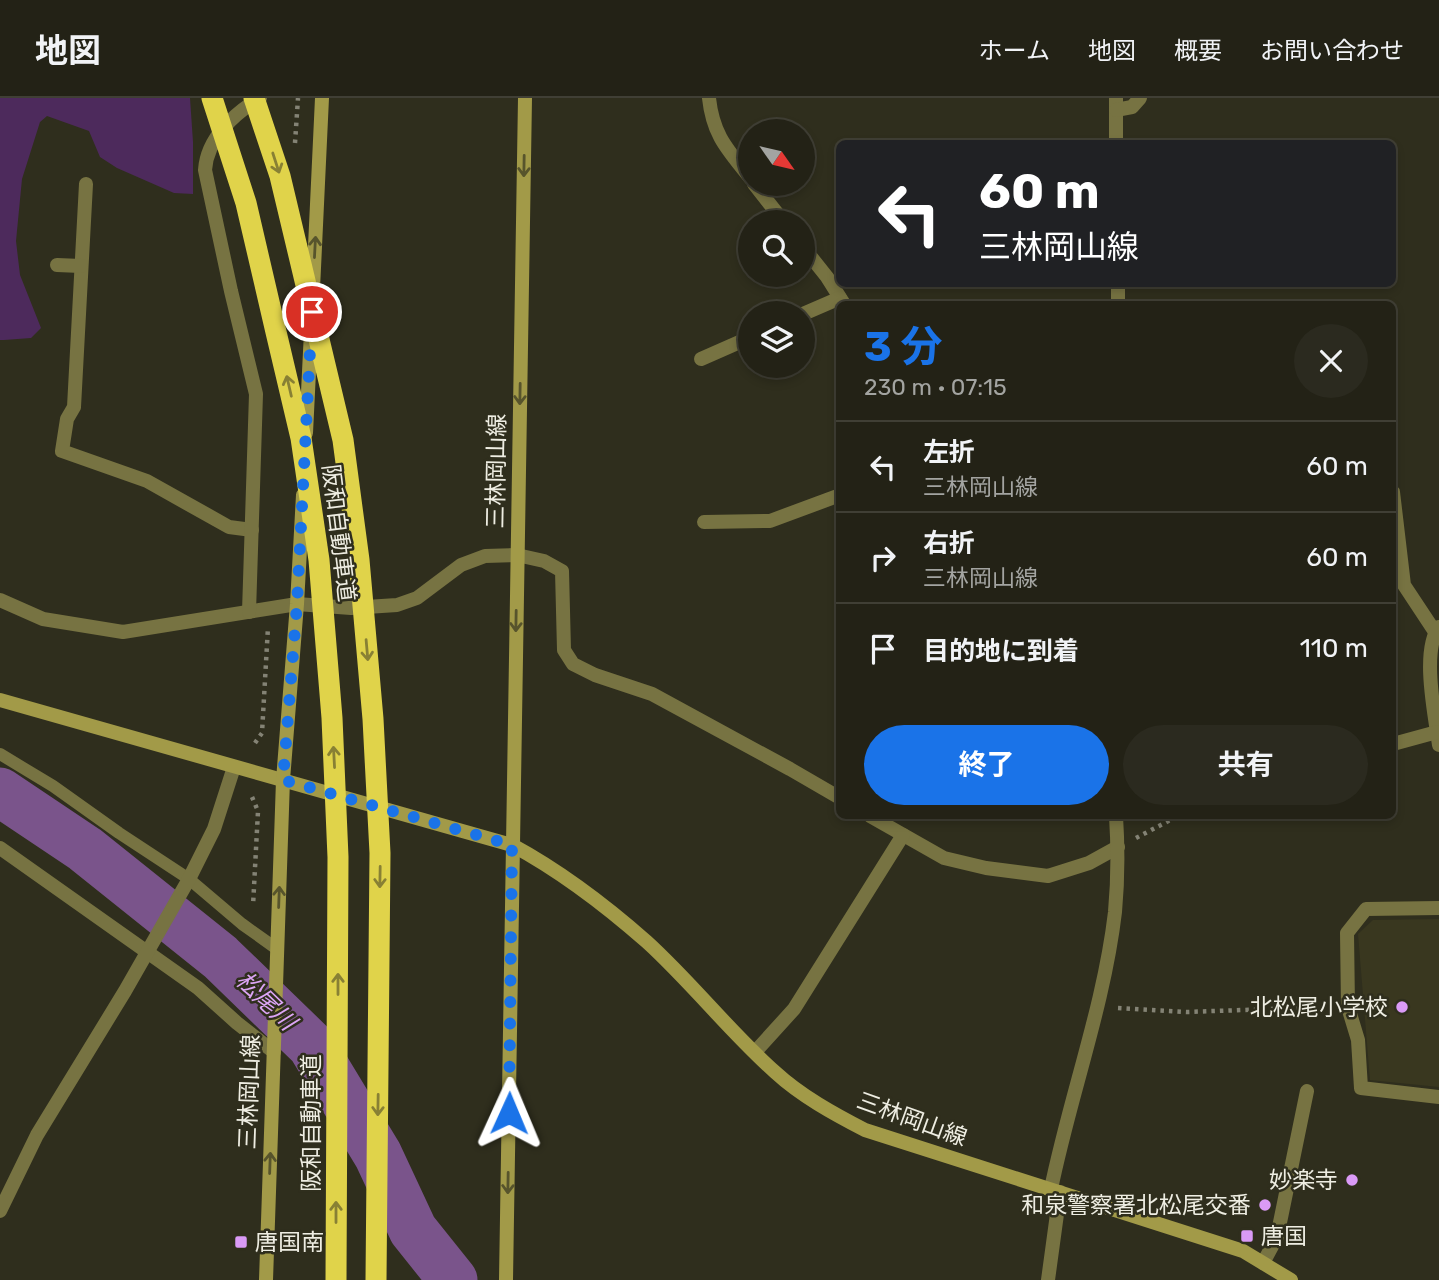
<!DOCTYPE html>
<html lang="ja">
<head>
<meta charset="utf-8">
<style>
	:root { --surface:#232216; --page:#2b2a1f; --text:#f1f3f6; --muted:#a3a4a1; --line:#403f35; --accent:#1a73e8 }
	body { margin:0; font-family:Rubik,"Noto Sans JP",sans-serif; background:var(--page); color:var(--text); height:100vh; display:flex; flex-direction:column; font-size:26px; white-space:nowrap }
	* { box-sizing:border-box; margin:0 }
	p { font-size:23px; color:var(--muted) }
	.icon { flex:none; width:38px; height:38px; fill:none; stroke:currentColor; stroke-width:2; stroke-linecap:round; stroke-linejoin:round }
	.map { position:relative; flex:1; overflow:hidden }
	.panel { position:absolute; left:836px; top:203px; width:560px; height:518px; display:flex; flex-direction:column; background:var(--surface); border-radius:10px; box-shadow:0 4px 10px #0003,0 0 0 2px var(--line) }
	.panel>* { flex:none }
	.hud { position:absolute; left:836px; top:42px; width:560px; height:147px; border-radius:10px; box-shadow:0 4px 10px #0003,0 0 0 2px var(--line); background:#202124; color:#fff; overflow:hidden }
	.needle { width:46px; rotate:124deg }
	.tools { position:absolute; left:738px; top:21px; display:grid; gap:14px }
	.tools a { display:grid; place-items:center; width:77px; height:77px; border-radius:50%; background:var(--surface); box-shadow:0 4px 10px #0003,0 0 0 2px var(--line); font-size:35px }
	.pin { position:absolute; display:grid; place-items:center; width:60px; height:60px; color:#fff; margin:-30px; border:4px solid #fff; border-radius:50%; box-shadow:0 2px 7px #0007 }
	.me { position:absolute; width:77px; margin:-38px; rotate:1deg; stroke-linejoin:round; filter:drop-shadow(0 0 5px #0008) }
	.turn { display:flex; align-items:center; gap:24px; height:147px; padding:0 28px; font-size:32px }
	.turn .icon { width:91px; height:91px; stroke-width:2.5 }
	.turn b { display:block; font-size:49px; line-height:60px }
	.round { display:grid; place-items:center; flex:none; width:74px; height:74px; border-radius:37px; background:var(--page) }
	.summary { display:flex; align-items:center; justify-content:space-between; height:119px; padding:0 28px }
	h1 { font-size:42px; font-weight:700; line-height:52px; color:var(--accent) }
	.cta { display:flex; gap:14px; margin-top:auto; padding:14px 28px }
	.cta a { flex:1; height:80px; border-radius:42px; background:var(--accent); color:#fff; font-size:28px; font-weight:700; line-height:80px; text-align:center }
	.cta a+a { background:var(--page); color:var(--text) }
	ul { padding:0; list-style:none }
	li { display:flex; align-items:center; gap:21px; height:91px; padding:0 28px; border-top:2px solid var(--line) }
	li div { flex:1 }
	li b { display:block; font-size:26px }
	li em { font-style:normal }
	header { display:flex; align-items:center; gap:42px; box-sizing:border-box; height:98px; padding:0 35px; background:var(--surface); border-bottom:2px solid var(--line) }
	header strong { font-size:33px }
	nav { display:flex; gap:38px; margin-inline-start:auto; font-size:24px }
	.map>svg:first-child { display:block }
	.built { fill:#39371f }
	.green { fill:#4d2a5c }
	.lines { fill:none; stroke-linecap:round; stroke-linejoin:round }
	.river { stroke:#7a548b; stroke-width:49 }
	.path { stroke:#848375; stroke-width:4.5; stroke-dasharray:3.5 5; stroke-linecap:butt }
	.service { stroke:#777342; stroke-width:12 }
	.minor { stroke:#777342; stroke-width:14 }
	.secondary { stroke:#a29a48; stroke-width:14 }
	.motorway-bridge { stroke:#e0d34a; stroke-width:21 }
	.oneway { stroke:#888034 }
	.oneway2 { stroke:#57542c }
	.route { stroke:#1a73e8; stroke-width:12; stroke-dasharray:0 21.6 }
	.poi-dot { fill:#da9af6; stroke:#2f2e1d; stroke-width:2.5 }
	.labels { text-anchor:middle; stroke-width:5; stroke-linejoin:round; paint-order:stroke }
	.street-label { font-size:23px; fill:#eeede2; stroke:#2f2e1d }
	.poi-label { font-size:23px; fill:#eeede2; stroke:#2f2e1d; text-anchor:end }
	.water-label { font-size:24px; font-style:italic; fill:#dca5f5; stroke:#2f2e1d }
</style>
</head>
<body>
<header>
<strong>地図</strong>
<nav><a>ホーム</a><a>地図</a><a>概要</a><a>お問い合わせ</a></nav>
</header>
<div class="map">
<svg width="1439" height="1182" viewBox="0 0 1439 1182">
	<rect width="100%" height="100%" fill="#2f2e1d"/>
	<polygon class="built" points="1439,821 1439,989 1370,982 1358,836 1373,822"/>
	<polygon class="green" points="0,0 190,0 193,44 193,96 174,95 117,70 100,59 89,33 47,18 40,24 22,81 16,143 20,177 41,230 31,240 4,242 0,242"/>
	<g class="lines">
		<polyline class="river" points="0,694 85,751 220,859 312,948 378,1057 413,1132 453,1182"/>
		<g class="path">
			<polyline points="295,45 298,0"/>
			<polyline points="255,645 262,635 268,529"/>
			<polyline points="252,699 258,713 253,808"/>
			<polyline points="1136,740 1178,718"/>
			<polyline points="1118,910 1186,914 1330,909"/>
		</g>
		<polyline class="service" points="0,656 53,688 119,735 189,781 242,826 277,851"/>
		<g class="minor">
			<path d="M709 0C713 38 728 52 751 81"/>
			<polyline points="1116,0 1116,46"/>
			<polyline points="1116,12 1132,9 1140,0"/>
			<polyline points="86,86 74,309 67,321 62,353 147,383 229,429 252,432"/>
			<polyline points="754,86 784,124"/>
			<polyline points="803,149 827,179 844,206"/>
			<polyline points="57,167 81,168"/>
			<polyline points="1118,186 1118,206"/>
			<polyline points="803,216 840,200"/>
			<polyline points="701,261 751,239"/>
			<polyline points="1393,394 1404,487 1435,534"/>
			<polyline points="704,424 770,423 840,397"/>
			<polyline points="0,502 43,521 123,534 297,506 351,510 397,507 417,500 461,467 485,458 517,457 544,463 562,473 564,552 573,566 595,577 652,596 790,671 840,700"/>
			<path d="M249 514 256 296 231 193 205 72C207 40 235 15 260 0"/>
			<path d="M1439 529C1421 552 1435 618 1439 647"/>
			<polyline points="1393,646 1437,634"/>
			<polyline points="870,718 944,760 986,770 1048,778 1089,765 1118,749"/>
			<polyline points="0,750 198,890 237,925 274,954"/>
			<polyline points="1439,810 1366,811 1347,835 1348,909 1358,942 1361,990 1439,999"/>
			<polyline points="755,954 794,911 903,737"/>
			<path d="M1051 1091C1070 998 1104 908 1115 814 1118 782 1118 749 1116 718"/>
			<polyline points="0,1113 37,1037 125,893 189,781 214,731 234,669"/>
			<polyline points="1263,1165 1277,1139 1307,993"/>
			<polyline points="1048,1182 1060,1094"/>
		</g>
		<g class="secondary">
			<polyline points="313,191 322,0"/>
			<polyline points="306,335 311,233"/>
			<path d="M0 602 512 747C562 774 605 807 647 844 692 885 730 934 775 974 801 998 834 1016 865 1032L1243 1153 1291 1182"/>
			<polyline points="266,1182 283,682 297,506 303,397"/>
			<polyline points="506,1182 525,0"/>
		</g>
		<g class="motorway-bridge">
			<polyline points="212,0 246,105 276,234 301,340 319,462 332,620 338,759 336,1182"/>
			<polyline points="254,0 280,78 343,342 359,462 373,621 380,755 376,1182"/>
		</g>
	</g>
	<defs><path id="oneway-shaft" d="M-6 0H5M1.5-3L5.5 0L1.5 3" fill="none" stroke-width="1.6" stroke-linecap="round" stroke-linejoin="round" transform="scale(1.75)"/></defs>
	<g class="oneway">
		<use href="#oneway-shaft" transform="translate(276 65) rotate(72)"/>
		<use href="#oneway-shaft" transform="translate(289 288) rotate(-103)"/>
		<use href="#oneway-shaft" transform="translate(367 552) rotate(85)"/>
		<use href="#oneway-shaft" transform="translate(334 659) rotate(-93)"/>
		<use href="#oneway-shaft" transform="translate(380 779) rotate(91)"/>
		<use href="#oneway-shaft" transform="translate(338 886) rotate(-90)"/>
		<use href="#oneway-shaft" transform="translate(378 1007) rotate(91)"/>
		<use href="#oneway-shaft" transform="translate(336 1114) rotate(-90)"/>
	</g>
	<g class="oneway2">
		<use href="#oneway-shaft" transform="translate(524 68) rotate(91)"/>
		<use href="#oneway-shaft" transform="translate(315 149) rotate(-87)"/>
		<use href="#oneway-shaft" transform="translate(520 296) rotate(91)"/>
		<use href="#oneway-shaft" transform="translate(516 523) rotate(91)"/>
		<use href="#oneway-shaft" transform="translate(279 799) rotate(-88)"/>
		<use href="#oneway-shaft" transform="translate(270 1065) rotate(-88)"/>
		<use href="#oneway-shaft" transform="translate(508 1085) rotate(91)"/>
	</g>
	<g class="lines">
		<polyline class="route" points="312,214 297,506 283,682 512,747 509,1015"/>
	</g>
	<g class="poi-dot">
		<circle cx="1402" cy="909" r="7"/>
		<circle cx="1352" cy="1082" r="7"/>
		<circle cx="1265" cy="1107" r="7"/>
		<rect x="1240" y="1131" width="14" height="14" rx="3.5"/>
		<rect x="234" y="1137" width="14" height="14" rx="3.5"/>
	</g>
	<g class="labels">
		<g class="street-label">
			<text transform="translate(496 373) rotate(-89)" y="8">三林岡山線</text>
			<text transform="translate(339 435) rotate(83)" y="8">阪和自動車道</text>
			<text transform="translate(249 994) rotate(-88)" y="8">三林岡山線</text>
			<text transform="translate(912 1021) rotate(20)" y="8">三林岡山線</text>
			<text transform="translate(311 1025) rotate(-90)" y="8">阪和自動車道</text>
		</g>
		<g class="poi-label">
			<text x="1388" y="917">北松尾小学校</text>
			<text x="1338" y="1090">妙楽寺</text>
			<text x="1251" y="1115">和泉警察署北松尾交番</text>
			<text x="1261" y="1146" text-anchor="start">唐国</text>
			<text x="255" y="1152" text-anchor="start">唐国南</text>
		</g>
		<g class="water-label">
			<text transform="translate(266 903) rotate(44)" y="8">松尾川</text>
		</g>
	</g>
</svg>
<div class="tools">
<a><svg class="needle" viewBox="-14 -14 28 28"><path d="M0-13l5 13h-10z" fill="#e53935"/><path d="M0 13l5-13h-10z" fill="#a3a4a1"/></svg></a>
<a><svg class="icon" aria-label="search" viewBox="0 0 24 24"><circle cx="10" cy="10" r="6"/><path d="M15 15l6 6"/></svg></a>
<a><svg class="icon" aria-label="layers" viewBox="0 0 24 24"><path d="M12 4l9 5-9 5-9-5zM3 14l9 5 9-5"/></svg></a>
</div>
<div class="pin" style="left:312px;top:214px;background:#d93025"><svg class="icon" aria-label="arrive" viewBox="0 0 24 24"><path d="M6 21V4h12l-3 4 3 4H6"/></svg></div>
<svg class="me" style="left:509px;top:1015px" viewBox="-20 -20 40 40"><path d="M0-17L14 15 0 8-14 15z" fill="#1a73e8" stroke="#fff" stroke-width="4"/></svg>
<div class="hud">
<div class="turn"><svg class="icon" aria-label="left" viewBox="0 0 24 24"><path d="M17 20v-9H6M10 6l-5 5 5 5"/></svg><div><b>60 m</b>三林岡山線</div></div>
</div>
<section class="panel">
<div class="summary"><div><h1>3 分</h1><p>230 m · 07:15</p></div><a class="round"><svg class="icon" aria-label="close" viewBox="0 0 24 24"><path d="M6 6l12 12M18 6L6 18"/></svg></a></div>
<ul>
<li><svg class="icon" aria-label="left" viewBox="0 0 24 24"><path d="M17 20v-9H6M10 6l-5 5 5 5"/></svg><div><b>左折</b><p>三林岡山線</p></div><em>60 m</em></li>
<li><svg class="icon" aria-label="right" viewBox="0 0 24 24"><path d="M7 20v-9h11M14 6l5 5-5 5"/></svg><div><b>右折</b><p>三林岡山線</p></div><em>60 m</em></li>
<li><svg class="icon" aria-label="arrive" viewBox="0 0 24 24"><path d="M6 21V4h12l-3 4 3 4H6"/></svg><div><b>目的地に到着</b></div><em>110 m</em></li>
</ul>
<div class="cta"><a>終了</a><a>共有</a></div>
</section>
</div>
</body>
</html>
